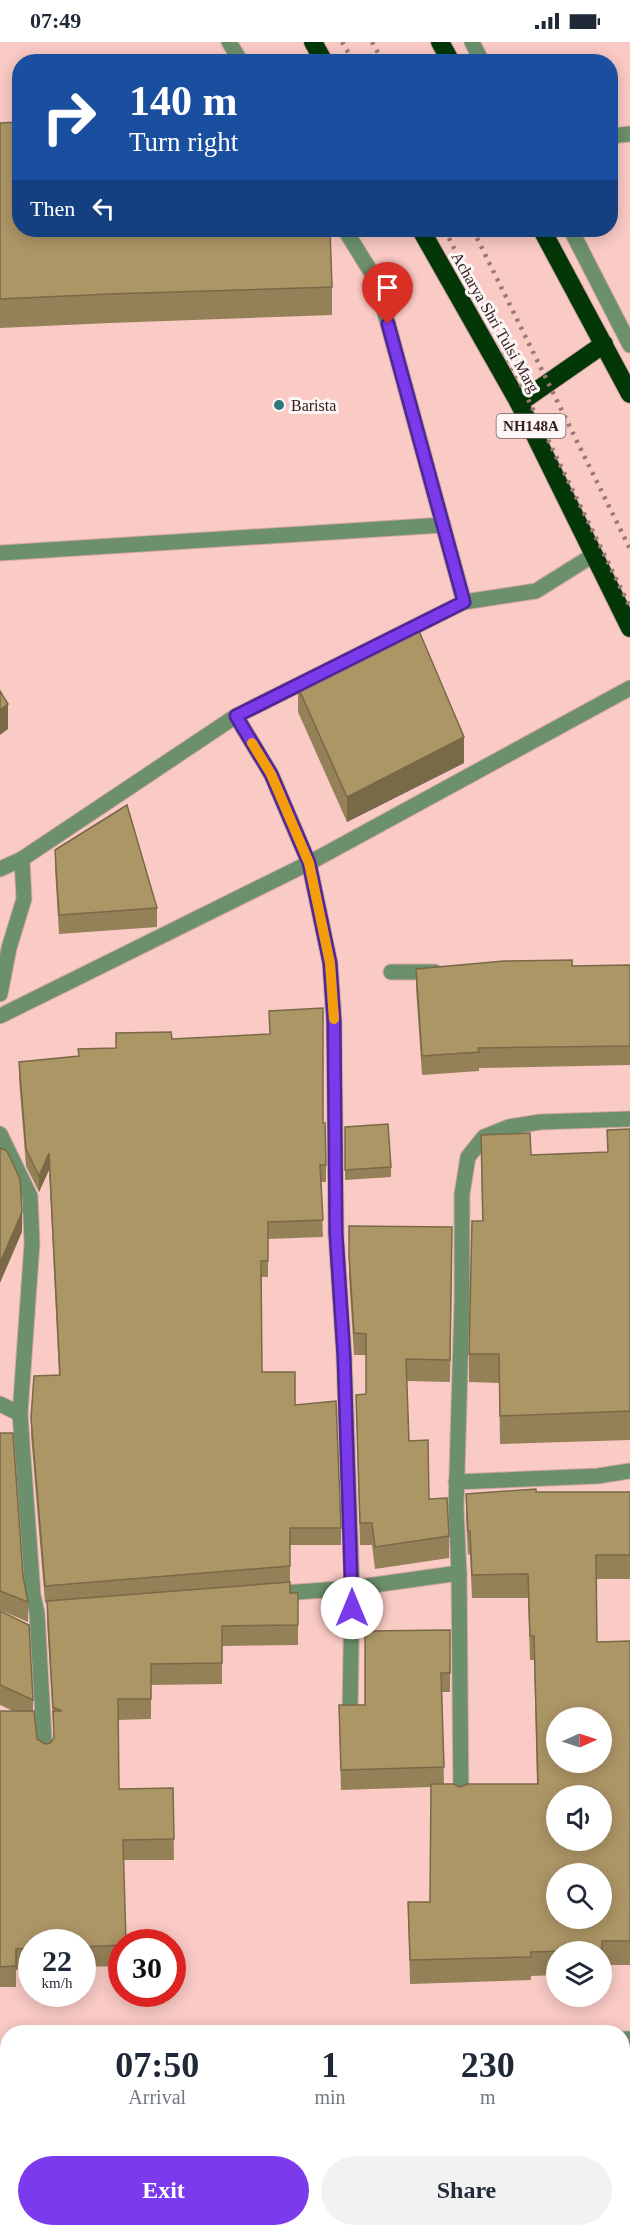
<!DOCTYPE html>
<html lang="en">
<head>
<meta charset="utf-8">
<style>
	:root { --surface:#fff; --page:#f2f2f3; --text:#1f2937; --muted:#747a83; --accent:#7c3aed }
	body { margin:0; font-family:Georgia,serif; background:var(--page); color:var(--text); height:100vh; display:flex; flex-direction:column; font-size:22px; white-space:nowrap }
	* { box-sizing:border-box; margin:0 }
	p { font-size:20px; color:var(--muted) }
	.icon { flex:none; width:33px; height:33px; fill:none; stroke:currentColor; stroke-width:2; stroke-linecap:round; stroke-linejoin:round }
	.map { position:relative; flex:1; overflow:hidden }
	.drawer { position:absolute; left:0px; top:1983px; width:630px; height:212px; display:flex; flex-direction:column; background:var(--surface); border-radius:24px 24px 0 0; box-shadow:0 3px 15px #0003 }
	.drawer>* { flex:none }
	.banner { position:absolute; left:12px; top:12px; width:606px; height:183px; border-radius:24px; box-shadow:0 3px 15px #0003; background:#1a4fa0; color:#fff; overflow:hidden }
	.needle { width:39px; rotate:87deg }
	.controls { position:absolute; left:546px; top:1665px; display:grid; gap:12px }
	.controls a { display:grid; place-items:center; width:66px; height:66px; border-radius:50%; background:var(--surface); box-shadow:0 3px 15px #0003; font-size:30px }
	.speed { position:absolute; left:18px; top:1887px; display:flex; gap:12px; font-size:30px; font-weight:700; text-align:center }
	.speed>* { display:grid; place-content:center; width:78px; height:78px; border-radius:50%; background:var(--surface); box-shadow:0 3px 15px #0003; line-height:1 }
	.speed small { font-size:15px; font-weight:400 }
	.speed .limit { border:9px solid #d22; background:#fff; color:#111 }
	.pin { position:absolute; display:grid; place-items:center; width:51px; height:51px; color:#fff; margin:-62px -26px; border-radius:50% 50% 50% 0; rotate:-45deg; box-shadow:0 0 6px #0007 }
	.pin .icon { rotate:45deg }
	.me { position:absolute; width:66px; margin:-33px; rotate:0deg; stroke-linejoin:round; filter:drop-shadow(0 0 4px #0008) }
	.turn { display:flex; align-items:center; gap:21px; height:126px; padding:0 18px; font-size:27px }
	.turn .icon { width:78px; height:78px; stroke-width:2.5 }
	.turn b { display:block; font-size:42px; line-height:51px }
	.then { display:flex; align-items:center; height:57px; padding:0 18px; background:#0003; gap:12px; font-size:22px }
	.eta { display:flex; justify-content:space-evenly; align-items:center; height:102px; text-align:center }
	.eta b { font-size:36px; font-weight:700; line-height:42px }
	.button { display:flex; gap:12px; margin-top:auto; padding:12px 18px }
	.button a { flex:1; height:69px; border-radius:36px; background:var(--accent); color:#fff; font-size:24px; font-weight:700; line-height:69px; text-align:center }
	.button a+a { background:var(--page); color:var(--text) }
	.status { display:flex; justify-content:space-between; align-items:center; height:42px; padding:0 30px; background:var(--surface); direction:ltr }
	.status svg { height:16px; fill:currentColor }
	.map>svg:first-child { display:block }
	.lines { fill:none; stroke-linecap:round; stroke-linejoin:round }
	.minor-casing { stroke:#d3a8a4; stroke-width:17 }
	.highway-casing { stroke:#d3a8a4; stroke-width:20 }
	.minor { stroke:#6c906b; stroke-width:15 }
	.highway { stroke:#033708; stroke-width:18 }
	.rail { stroke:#9b7874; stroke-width:4.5; stroke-dasharray:3 6; stroke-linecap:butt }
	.wall { fill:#958158 }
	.shaded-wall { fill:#796947 }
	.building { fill:#ad9666; stroke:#796947; stroke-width:1.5; fill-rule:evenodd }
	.route-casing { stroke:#51269a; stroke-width:15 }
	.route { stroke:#7c3aed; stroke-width:10 }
	.slow { stroke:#f59e0b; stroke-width:10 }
	.poi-dot { fill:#2f787f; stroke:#fdf6f6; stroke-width:2 }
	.labels { text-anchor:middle; stroke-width:6; stroke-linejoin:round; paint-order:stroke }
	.shield { fill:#fdf6f6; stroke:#72605f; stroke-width:1.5 }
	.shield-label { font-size:15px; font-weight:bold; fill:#36201e }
	.street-label { font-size:16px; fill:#36201e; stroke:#fdf6f6 }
	.poi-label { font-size:16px; fill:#36201e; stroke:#fdf6f6; text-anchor:start }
</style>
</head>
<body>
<div class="status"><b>07:49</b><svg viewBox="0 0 49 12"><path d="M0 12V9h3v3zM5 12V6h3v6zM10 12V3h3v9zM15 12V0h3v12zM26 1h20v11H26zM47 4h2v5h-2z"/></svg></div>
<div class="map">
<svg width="630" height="2194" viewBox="0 0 630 2194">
	<rect width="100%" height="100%" fill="#facac5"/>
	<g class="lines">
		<g class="minor-casing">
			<g id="minor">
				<polyline points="229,0 241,20"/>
				<polyline points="472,0 482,20"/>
				<polyline points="610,94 630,92"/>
				<polyline points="345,188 376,238 464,560"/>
				<polyline points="571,188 630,303"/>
				<polyline points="0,511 443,483"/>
				<polyline points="236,674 271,732 309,821 330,921 334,979 336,1192 344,1314 352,1546 350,1671"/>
				<polyline points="0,827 22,817 236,674 464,560 536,549 595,512"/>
				<polyline points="391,930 435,930"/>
				<polyline points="0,952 9,906 24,857 22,817"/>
				<polyline points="0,974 309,821 630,646"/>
				<polyline points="0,1092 30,1154 32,1201 20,1372 33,1553 37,1571 45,1713"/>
				<polyline points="0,1362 20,1372"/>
				<polyline points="456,1440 598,1434 630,1429"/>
				<polyline points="270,1552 352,1546 459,1531"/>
				<polyline points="461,1759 459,1531 456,1465 462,1258 462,1152 468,1115 484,1095 509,1085 540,1080 630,1077"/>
				<polyline points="622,1997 630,1997"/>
				<polyline points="622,2072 630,2071"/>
				<polyline points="0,2182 8,2167"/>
				<polyline points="417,2187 418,2194"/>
				<polyline points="489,2187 489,2194"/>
			</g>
		</g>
		<g class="highway-casing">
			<g id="highway">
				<polyline points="313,0 324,20"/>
				<polyline points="440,0 451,20"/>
				<polyline points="421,188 519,361 630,586"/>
				<polyline points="542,188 630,352"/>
				<polyline points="519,361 604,302"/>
			</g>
		</g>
		<use href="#minor" class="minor"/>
		<use href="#highway" class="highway"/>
		<g class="rail">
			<polyline points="342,0 354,20"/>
			<polyline points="372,0 383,20"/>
			<polyline points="445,188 630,565"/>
			<polyline points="473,188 630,507"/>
		</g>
	</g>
	<g class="wall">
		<polygon points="0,81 20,188 332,245 332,273 110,281 0,286"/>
		<polygon points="298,645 464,721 347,780 298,670"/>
		<polygon points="55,808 157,866 157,885 59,892 55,827"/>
		<polygon points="630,923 630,1023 479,1026 479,1029 422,1033 416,946 416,927"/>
		<polygon points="172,997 323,1081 326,1123 326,1140 321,1140 323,1195 268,1197 268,1235 261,1235 262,1330 295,1363 341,1486 341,1503 290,1503 290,1551 298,1551 298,1603 222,1604 222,1642 151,1643 151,1677 118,1678 119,1747 173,1746 174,1818 123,1818 122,1924 82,1925 82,1900 32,1900 32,1927 16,1928 16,1945 0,1945 0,1669 13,1669 0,1663 0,1569 33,1658 33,1669 37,1697 45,1702 50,1701 54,1696 47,1580 47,1560 45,1561 31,1393 31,1376 59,1333 49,1128 39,1150 26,1124 19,1037 19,1020 79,1014 116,1006"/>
		<polygon points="345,1085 391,1125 391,1135 345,1138"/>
		<polygon points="630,1087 630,1398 500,1402 499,1341 469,1340 469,1312 482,1179 481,1093 531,1113 607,1110"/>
		<polygon points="349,1184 452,1207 450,1340 407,1339 409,1399 429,1457 449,1494 449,1516 375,1527 372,1503 360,1503 356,1353 366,1352 366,1313 354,1313 349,1235"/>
		<polygon points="0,1391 28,1560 28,1580 0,1568"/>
		<polygon points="536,1450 630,1450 630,1537 597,1537 597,1600 630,1599 630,1923 602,1923 602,1932 602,1910 556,1910 556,1933 531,1934 531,1938 410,1942 408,1860 430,1860 431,1745 341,1748 339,1663 365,1663 450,1588 450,1650 442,1650 444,1742 460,1745 537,1742 534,1618 530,1618 528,1556 472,1556 470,1512 468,1513 466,1476 466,1452"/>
	</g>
	<g class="shaded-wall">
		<polygon points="8,662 8,687 0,693 0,668"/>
		<polygon points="464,695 464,721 347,780 347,755"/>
		<polygon points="49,1111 49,1128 39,1150 39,1134"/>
		<polygon points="22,1170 22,1190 0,1241 0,1221"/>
	</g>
	<g class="building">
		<polygon points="20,80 20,188 330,188 332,245 110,252 0,257 0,81"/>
		<polygon points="419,589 464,695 347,755 298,645"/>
		<polygon points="0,649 8,662 0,668"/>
		<polygon points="127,763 157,866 59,873 55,808"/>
		<polygon points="572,918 572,924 630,923 630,1004 478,1006 479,1010 422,1014 416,927 504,919"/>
		<polygon points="323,966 323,1081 325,1081 326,1123 320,1123 323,1178 268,1180 268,1219 261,1219 262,1330 295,1330 295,1363 336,1359 341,1486 290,1486 290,1524 45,1544 31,1376 34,1334 60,1333 49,1111 39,1134 26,1107 19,1020 79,1014 78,1007 116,1006 116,991 171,990 172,997 270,992 269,969"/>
		<polygon points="388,1082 391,1125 345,1128 345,1085"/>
		<polygon points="630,1087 630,1369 500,1374 499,1312 469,1312 472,1179 483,1179 481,1093 530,1091 531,1113 608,1110 607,1088"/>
		<polygon points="0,1106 7,1109 20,1137 22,1170 0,1221"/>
		<polygon points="349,1184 452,1185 450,1318 406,1317 409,1399 428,1398 429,1457 447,1456 449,1494 375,1505 372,1481 360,1481 356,1353 366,1352 366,1292 354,1291 349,1214"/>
		<polygon points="0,1391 13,1391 23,1534 28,1560 0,1549"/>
		<path d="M536 1447V1450H630V1513H596L597 1600 630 1599V1899H602V1908L531 1910V1915L410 1918 408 1860H430L431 1742H454L460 1745 468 1742H538L534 1594H530L528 1532 472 1533 470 1489H468L466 1452ZM556 1676H602V1720H556ZM556 1754H602V1798H556ZM556 1832H602V1876H556Z"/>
		<polygon points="290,1540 290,1551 298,1551 298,1583 222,1584 222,1621 151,1622 151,1657 118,1657 119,1747 173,1746 174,1797 123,1798 126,1900 122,1900 122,1903 82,1905 82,1900 32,1900 32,1906 16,1907 16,1924 0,1925 0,1669 34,1669 37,1697 45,1702 50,1701 54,1696 53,1669 62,1669 53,1665 47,1559"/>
		<polygon points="0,1569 29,1583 33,1658 0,1643"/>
		<polygon points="450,1588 450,1631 441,1631 444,1725 341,1728 339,1663 365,1663 365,1589"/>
	</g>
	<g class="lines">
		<g class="route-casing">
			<polyline id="route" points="352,1566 344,1314 336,1192 334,979 330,921 309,821 271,732 236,674 464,560 388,282"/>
		</g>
		<use href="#route" class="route"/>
		<polyline class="slow" points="252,701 271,732 309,821 330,921 334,977"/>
	</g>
	<circle class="poi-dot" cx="279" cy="363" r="6"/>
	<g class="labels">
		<rect class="shield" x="496.5" y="372" width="69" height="24" rx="4.5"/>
		<g class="shield-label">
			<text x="531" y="389">NH148A</text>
		</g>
		<g class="street-label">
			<text transform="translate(496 280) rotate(60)" y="6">Acharya Shri Tulsi Marg</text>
		</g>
		<g class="poi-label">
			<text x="291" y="369">Barista</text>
		</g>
	</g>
</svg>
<div class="controls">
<a><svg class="needle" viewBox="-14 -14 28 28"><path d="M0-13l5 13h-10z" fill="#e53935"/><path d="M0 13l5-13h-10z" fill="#747a83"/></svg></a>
<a><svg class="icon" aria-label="sound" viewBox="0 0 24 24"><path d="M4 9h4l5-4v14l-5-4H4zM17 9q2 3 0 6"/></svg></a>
<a><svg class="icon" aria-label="search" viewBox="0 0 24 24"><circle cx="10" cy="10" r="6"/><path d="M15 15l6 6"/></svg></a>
<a><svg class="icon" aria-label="layers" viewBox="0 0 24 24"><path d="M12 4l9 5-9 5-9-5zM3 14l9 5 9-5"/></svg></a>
</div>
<div class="speed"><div>22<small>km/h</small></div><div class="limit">30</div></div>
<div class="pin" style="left:388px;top:282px;background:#d93025"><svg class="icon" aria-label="arrive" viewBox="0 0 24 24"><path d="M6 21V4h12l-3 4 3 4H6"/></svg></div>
<svg class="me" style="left:352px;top:1566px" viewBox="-20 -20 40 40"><circle r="19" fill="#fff"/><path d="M0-13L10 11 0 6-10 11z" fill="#7c3aed"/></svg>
<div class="banner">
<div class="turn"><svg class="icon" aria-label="right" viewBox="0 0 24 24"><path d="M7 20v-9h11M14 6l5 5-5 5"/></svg><div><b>140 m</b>Turn right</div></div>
<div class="then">Then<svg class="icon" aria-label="left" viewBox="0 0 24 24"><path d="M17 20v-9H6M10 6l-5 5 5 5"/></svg></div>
</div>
<section class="drawer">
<div class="eta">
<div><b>07:50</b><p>Arrival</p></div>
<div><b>1</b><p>min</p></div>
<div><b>230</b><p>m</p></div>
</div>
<div class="button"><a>Exit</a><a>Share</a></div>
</section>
</div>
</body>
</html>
